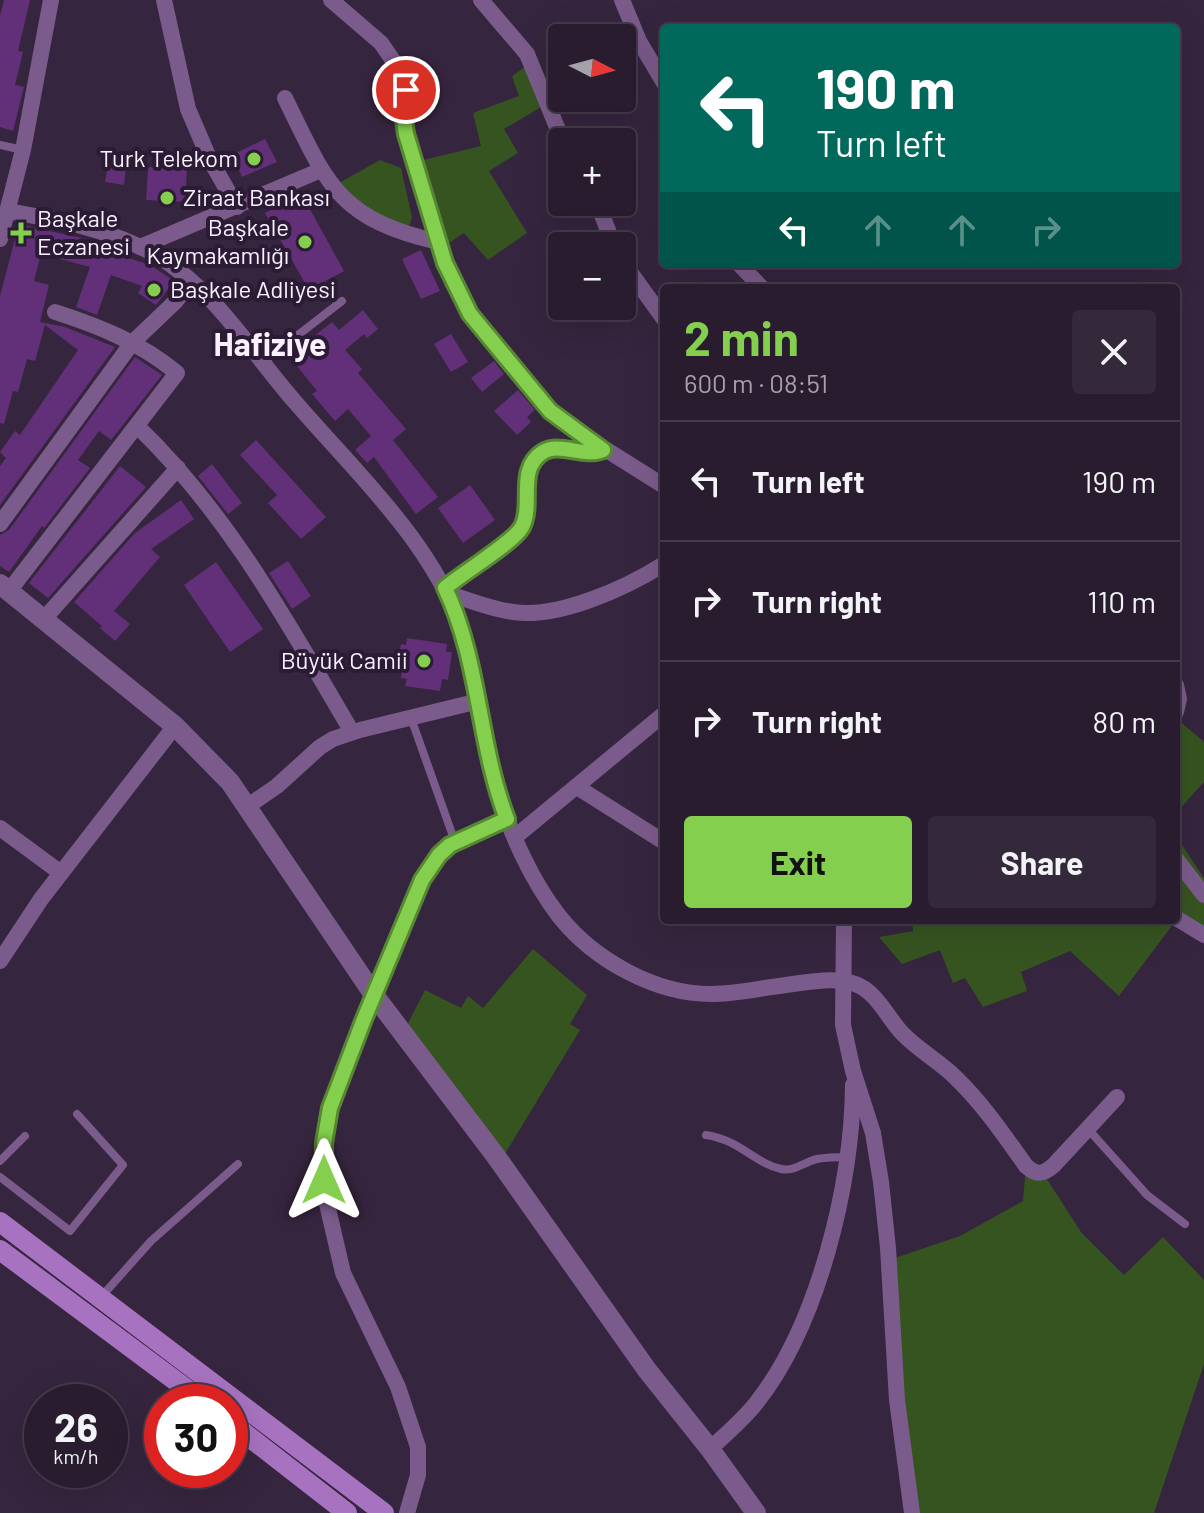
<!DOCTYPE html>
<html lang="en">
<head>
<meta charset="utf-8">
<style>
	:root { --surface:#281c2e; --page:#34293a; --text:#f1f3f6; --muted:#a5a1aa; --line:#443a4a; --accent:#84cf4d }
	body { margin:0; font-family:Barlow,sans-serif; background:var(--page); color:var(--text); height:100vh; display:flex; flex-direction:column; font-size:30px; white-space:nowrap }
	* { box-sizing:border-box; margin:0 }
	p { font-size:26px; color:var(--muted) }
	.icon { flex:none; width:44px; height:44px; fill:none; stroke:currentColor; stroke-width:2; stroke-linecap:round; stroke-linejoin:round }
	.map { position:relative; flex:1; overflow:hidden }
	.drawer { position:absolute; left:660px; top:284px; width:520px; height:640px; display:flex; flex-direction:column; background:var(--surface); border-radius:8px; box-shadow:0 8px 32px #0002,0 0 0 2px var(--line) }
	.drawer>* { flex:none }
	.guide { position:absolute; left:660px; top:24px; width:520px; height:244px; border-radius:8px; box-shadow:0 8px 32px #0002,0 0 0 2px var(--line); background:#00695c; color:#fff; overflow:hidden }
	.needle { width:52px; rotate:96deg }
	.fabs { position:absolute; left:548px; top:24px; display:grid; gap:16px }
	.fabs a { display:grid; place-items:center; width:88px; height:88px; border-radius:8px; background:var(--surface); box-shadow:0 8px 32px #0002,0 0 0 2px var(--line); font-size:40px }
	.speed { position:absolute; left:24px; top:1384px; display:flex; gap:16px; font-size:40px; font-weight:700; text-align:center }
	.speed>* { display:grid; place-content:center; width:104px; height:104px; border-radius:50%; background:var(--surface); box-shadow:0 8px 32px #0002,0 0 0 2px var(--line); line-height:1 }
	.speed small { font-size:20px; font-weight:400 }
	.speed .limit { border:12px solid #d22; background:#fff; color:#111 }
	.pin { position:absolute; display:grid; place-items:center; width:68px; height:68px; color:#fff; margin:-34px; border:4px solid #fff; border-radius:50%; box-shadow:0 2px 8px #0007 }
	.me { position:absolute; width:88px; margin:-44px; rotate:0deg; stroke-linejoin:round; filter:drop-shadow(0 0 6px #0008) }
	.turn { display:flex; align-items:center; gap:28px; height:168px; padding:0 24px; font-size:36px }
	.turn .icon { width:104px; height:104px; stroke-width:2.5 }
	.turn b { display:block; font-size:56px; line-height:68px }
	.lanes { display:flex; align-items:center; height:76px; padding:0 24px; background:#0003; justify-content:center; gap:40px; direction:ltr }
	.lanes .off { opacity:.35 }
	.round { display:grid; place-items:center; flex:none; width:84px; height:84px; border-radius:8px; background:var(--page) }
	.headline { display:flex; align-items:center; justify-content:space-between; height:136px; padding:0 24px }
	h1 { font-size:48px; font-weight:700; line-height:60px; color:var(--accent) }
	.button { display:flex; gap:16px; margin-top:auto; padding:16px 24px }
	.button a { flex:1; height:92px; border-radius:8px; background:var(--accent); color:#111; font-size:32px; font-weight:700; line-height:92px; text-align:center }
	.button a+a { background:var(--page); color:var(--text) }
	ul { padding:0; list-style:none }
	li { display:flex; align-items:center; gap:24px; height:120px; padding:0 24px; border-top:2px solid var(--line) }
	li div { flex:1 }
	li b { display:block; font-size:30px }
	li em { font-style:normal }
	.map>svg:first-child { display:block }
	.green { fill:#365420 }
	.building { fill:#623078 }
	.lines { fill:none; stroke-linecap:round; stroke-linejoin:round }
	.service { stroke:#7b5b8b; stroke-width:8 }
	.minor { stroke:#7b5b8b; stroke-width:16 }
	.tertiary { stroke:#7b5b8b; stroke-width:20 }
	.secondary { stroke:#a773c1; stroke-width:20 }
	.route-casing { stroke:#568732; stroke-width:20 }
	.route { stroke:#84cf4d; stroke-width:14 }
	.poi-dot { fill:#84cf4d; stroke:#2c1b34; stroke-width:3 }
	.labels { text-anchor:middle; stroke-width:8; stroke-linejoin:round; paint-order:stroke }
	.poi-label { font-size:24px; fill:#faf1ff; stroke:#2c1b34; text-anchor:end }
	.district-label { font-size:32px; font-weight:bold; fill:#faf1ff; stroke:#2c1b34 }
</style>
</head>
<body>
<div class="map">
<svg width="1204" height="1513" viewBox="0 0 1204 1513">
	<rect width="100%" height="100%" fill="#36253e"/>
	<g class="green">
		<polygon points="532,62 548,103 504,129 518,153 489,171 527,233 488,260 464,233 440,249 415,162 481,146 473,113 519,96 512,76"/>
		<polygon points="380,160 401,168 412,217 409,227 368,211 339,183"/>
		<polygon points="1176,718 1204,742 1204,782 1176,813"/>
		<polygon points="1176,836 1204,878 1204,935 1177,919 1119,996 1070,951 1021,972 1027,991 983,1007 965,978 953,983 940,950 902,964 879,937 913,931 912,920 1176,920"/>
		<polygon points="533,949 587,995 570,1024 580,1030 500,1162 403,1033 425,990 461,1008 468,996 483,1008"/>
		<polygon points="1026,1166 1043,1173 1081,1232 1124,1275 1163,1237 1204,1280 1204,1364 1154,1513 912,1513 889,1260 960,1236 1023,1201"/>
	</g>
	<g class="building">
		<polygon points="4,0 30,0 18,51 23,52 15,85 24,87 13,131 0,127 0,16"/>
		<polygon points="265,139 277,162 242,177 232,155"/>
		<polygon points="108,163 126,166 124,185 105,182"/>
		<polygon points="148,167 187,169 185,202 146,200"/>
		<polygon points="301,193 344,271 309,290 265,213"/>
		<polygon points="19,224 81,238 80,242 150,265 174,281 156,305 138,293 142,286 111,275 97,315 76,307 90,267 41,254 34,281 49,285 40,322 65,327 115,347 0,505 0,466 6,458 0,452 15,431 20,435 78,350 45,325 35,361 27,359 18,392 13,391 4,424 0,423 0,296"/>
		<polygon points="421,250 440,291 421,299 402,259"/>
		<polygon points="363,310 378,329 367,338 364,334 345,350 362,369 358,373 406,429 393,440 438,497 416,514 374,457 367,463 355,450 371,436 348,409 335,421 312,394 317,391 289,356 332,322 339,330"/>
		<polygon points="451,334 468,362 451,372 434,344"/>
		<polygon points="135,357 162,375 111,440 99,431 78,460 90,468 44,528 42,526 9,572 0,566 0,535 9,530"/>
		<polygon points="494,361 504,374 482,392 471,378"/>
		<polygon points="518,390 535,410 527,417 531,422 517,435 494,411"/>
		<polygon points="256,440 326,517 301,539 268,503 277,495 240,455"/>
		<polygon points="212,464 242,503 228,514 198,476"/>
		<polygon points="120,466 146,487 48,598 29,583"/>
		<polygon points="470,485 495,520 463,543 438,508"/>
		<polygon points="181,500 194,519 151,549 160,557 114,611 130,624 115,641 100,628 102,626 74,602 135,533"/>
		<polygon points="288,561 311,596 292,609 269,573"/>
		<polygon points="216,562 263,629 230,652 184,585"/>
		<polygon points="407,638 447,644 446,652 452,652 448,680 442,679 440,691 405,686 407,679 401,678 402,671 396,670 401,644 406,645"/>
	</g>
	<g class="lines">
		<g class="service">
			<polyline points="0,145 23,150"/>
			<polyline points="263,362 342,301"/>
			<path d="M445 588C463 572 512 544 522 527 535 504 516 470 542 453 559 441 583 457 602 450"/>
			<polyline points="411,718 455,842"/>
			<polyline points="1088,1129 1147,1195 1185,1224"/>
			<path d="M706 1135C740 1140 754 1163 781 1169 794 1172 804 1162 817 1159 827 1157 838 1157 848 1157"/>
			<polyline points="0,1161 25,1136"/>
			<polyline points="0,1177 70,1231 123,1165 77,1114"/>
			<polyline points="101,1297 151,1241 238,1164"/>
		</g>
		<g class="minor">
			<polyline points="164,0 188,109 209,158 237,207"/>
			<polyline points="331,0 381,43 403,75 406,134 453,284 476,323 550,411 562,422 664,486"/>
			<polyline points="481,0 527,54 563,142"/>
			<polyline points="622,0 639,41 664,83"/>
			<path d="M285 98C327 184 338 219 438 242"/>
			<polyline points="597,202 614,246"/>
			<path d="M8 211C58 220 110 229 154 254 214 288 251 352 296 403 356 473 430 540 462 629 480 682 483 739 498 793 511 835 532 881 559 916 594 960 655 994 711 994 734 994 756 989 779 986 802 983 833 976 855 984 875 990 888 1018 902 1033 918 1050 939 1061 955 1077 983 1104 1004 1135 1026 1166 1037 1176 1044 1174 1054 1165L1117 1097"/>
			<polyline points="0,239 23,150 51,0"/>
			<polyline points="140,247 321,170"/>
			<polyline points="622,261 664,319"/>
			<polyline points="739,264 762,288"/>
			<path d="M137 426C228 513 289 625 352 732"/>
			<polyline points="0,524 132,343 176,301 191,281"/>
			<path d="M9 591 177 373C141 343 99 326 55 312"/>
			<path d="M447 593C469 600 490 609 513 612 558 619 626 588 664 564"/>
			<polyline points="44,619 178,468"/>
			<polyline points="1176,685 1179,699 1176,712"/>
			<polyline points="577,787 664,842"/>
			<polyline points="248,806 277,786 320,747 333,739 360,730 479,701"/>
			<polyline points="0,828 61,873"/>
			<polyline points="515,837 664,714"/>
			<polyline points="1176,859 1204,895"/>
			<polyline points="1176,918 1204,935"/>
			<polyline points="844,920 843,1025 853,1071 873,1133 881,1182 888,1248 897,1400 912,1513"/>
			<polyline points="0,961 41,899 175,726"/>
			<path d="M710 1449C726 1434 744 1419 757 1402 819 1323 852 1183 853 1085"/>
			<path d="M407 1513 418 1475V1447L398 1387 343 1273 327 1204 324 1161 330 1108 364 1019 422 880C443 843 469 834 507 819"/>
		</g>
		<polyline class="tertiary" points="0,584 175,726 230,782 374,995 495,1155 647,1370 710,1449 756,1513"/>
		<g class="secondary">
			<polyline points="0,1222 384,1513"/>
			<polyline points="0,1250 204,1402"/>
			<polyline points="230,1422 347,1513"/>
		</g>
	</g>
	<g class="lines">
		<g class="route-casing">
			<path id="route" d="M324 1180V1143L330 1108 364 1019 422 880 439 855 450 845 507 819C478 744 480 661 445 588 462 573 513 543 522 527 534 504 516 469 543 452 560 442 584 458 603 450L550 411 470 314 445 263 406 134 404 120 406 90"/>
		</g>
		<use href="#route" class="route"/>
	</g>
	<g class="poi-dot">
		<circle cx="254" cy="159" r="8"/>
		<circle cx="167" cy="198" r="8"/>
		<path d="M17 221h8v8h8v8h-8v8h-8v-8h-8v-8h8z"/>
		<circle cx="305" cy="242" r="8"/>
		<circle cx="154" cy="290" r="8"/>
		<circle cx="424" cy="661" r="8"/>
	</g>
	<g class="labels">
		<g class="poi-label">
			<text x="238" y="167">Turk Telekom</text>
			<text x="183" y="206" text-anchor="start">Ziraat Bankası</text>
			<text x="37" y="227" text-anchor="start">Başkale<tspan x="37" dy="28">Eczanesi</tspan></text>
			<text x="289" y="236">Başkale<tspan x="289" dy="28">Kaymakamlığı</tspan></text>
			<text x="170" y="298" text-anchor="start">Başkale Adliyesi</text>
			<text x="408" y="669">Büyük Camii</text>
		</g>
		<g class="district-label">
			<text x="270" y="356">Hafiziye</text>
		</g>
	</g>
</svg>
<div class="fabs">
<a><svg class="needle" viewBox="-14 -14 28 28"><path d="M0-13l5 13h-10z" fill="#e53935"/><path d="M0 13l5-13h-10z" fill="#a5a1aa"/></svg></a>
<a>+</a>
<a>−</a>
</div>
<div class="speed"><div>26<small>km/h</small></div><div class="limit">30</div></div>
<div class="pin" style="left:406px;top:90px;background:#d93025"><svg class="icon" aria-label="arrive" viewBox="0 0 24 24"><path d="M6 21V4h12l-3 4 3 4H6"/></svg></div>
<svg class="me" style="left:324px;top:1180px" viewBox="-20 -20 40 40"><path d="M0-17L14 15 0 8-14 15z" fill="#84cf4d" stroke="#fff" stroke-width="4"/></svg>
<div class="guide">
<div class="turn"><svg class="icon" aria-label="left" viewBox="0 0 24 24"><path d="M17 20v-9H6M10 6l-5 5 5 5"/></svg><div><b>190 m</b>Turn left</div></div>
<div class="lanes"><svg class="icon" aria-label="left" viewBox="0 0 24 24"><path d="M17 20v-9H6M10 6l-5 5 5 5"/></svg><svg class="icon off" aria-label="ahead" viewBox="0 0 24 24"><path d="M12 20V5M6 11l6-6 6 6"/></svg><svg class="icon off" aria-label="ahead" viewBox="0 0 24 24"><path d="M12 20V5M6 11l6-6 6 6"/></svg><svg class="icon off" aria-label="right" viewBox="0 0 24 24"><path d="M7 20v-9h11M14 6l5 5-5 5"/></svg></div>
</div>
<section class="drawer">
<div class="headline"><div><h1>2 min</h1><p>600 m · 08:51</p></div><a class="round"><svg class="icon" aria-label="close" viewBox="0 0 24 24"><path d="M6 6l12 12M18 6L6 18"/></svg></a></div>
<ul>
<li><svg class="icon" aria-label="left" viewBox="0 0 24 24"><path d="M17 20v-9H6M10 6l-5 5 5 5"/></svg><div><b>Turn left</b></div><em>190 m</em></li>
<li><svg class="icon" aria-label="right" viewBox="0 0 24 24"><path d="M7 20v-9h11M14 6l5 5-5 5"/></svg><div><b>Turn right</b></div><em>110 m</em></li>
<li><svg class="icon" aria-label="right" viewBox="0 0 24 24"><path d="M7 20v-9h11M14 6l5 5-5 5"/></svg><div><b>Turn right</b></div><em>80 m</em></li>
</ul>
<div class="button"><a>Exit</a><a>Share</a></div>
</section>
</div>
</body>
</html>
